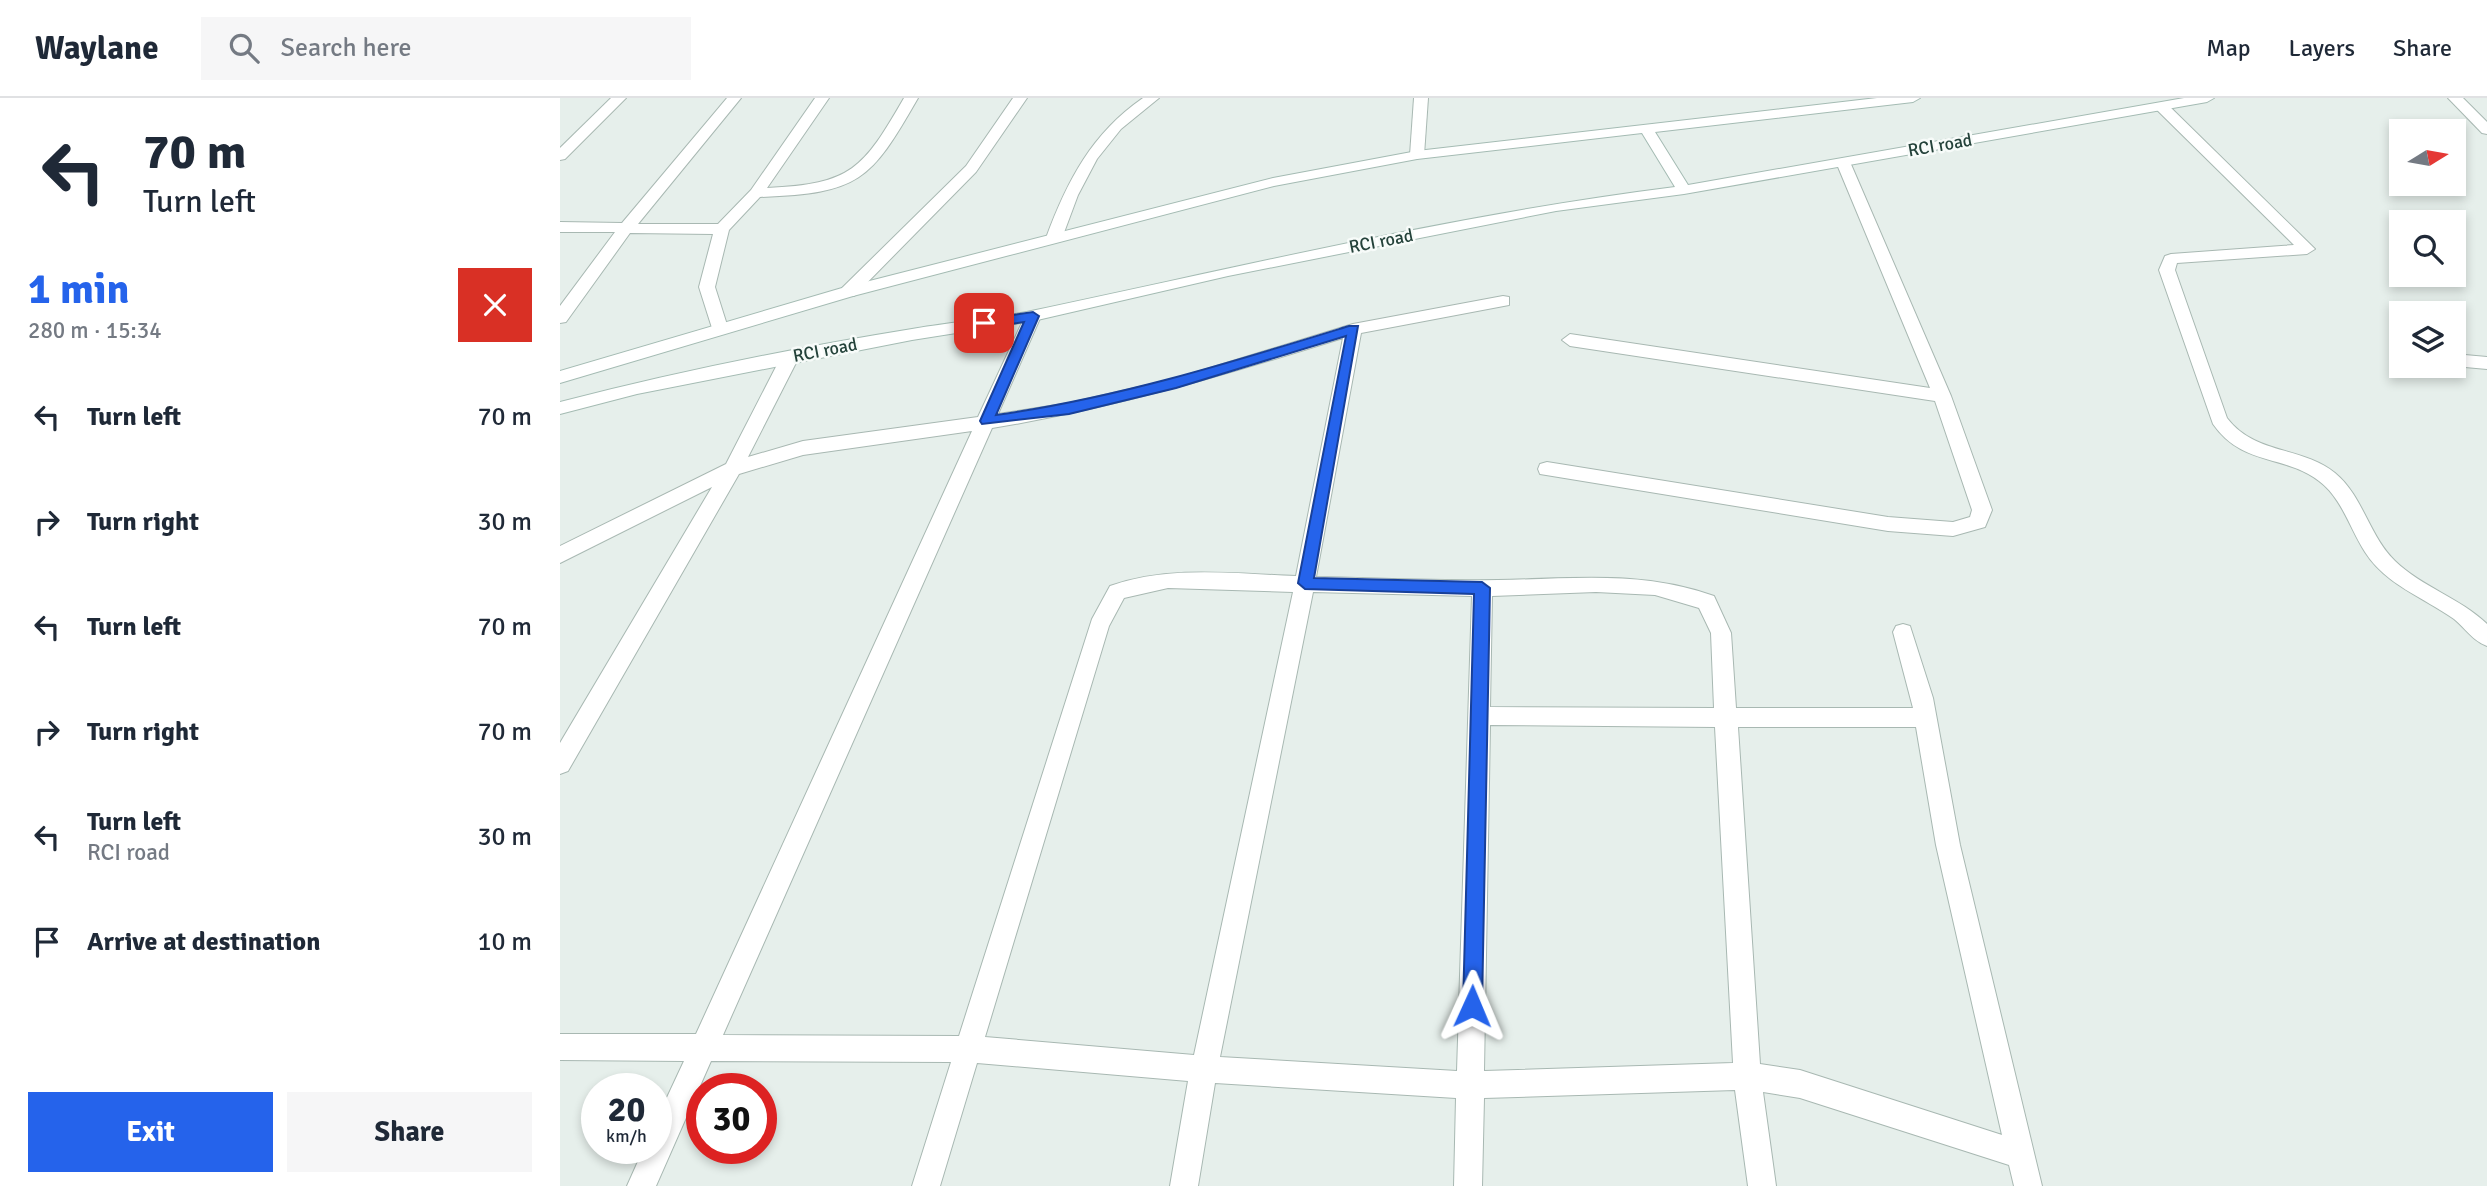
<!DOCTYPE html>
<html lang="en">
<head>
<meta charset="utf-8">
<style>
	:root { --surface:#fff; --page:#f6f6f7; --text:#1f2937; --muted:#747a83; --line:#e0e1e3; --accent:#2563eb }
	body { margin:0; font-family:Signika,sans-serif; background:var(--page); color:var(--text); height:100vh; display:flex; flex-direction:column; font-size:26px; white-space:nowrap }
	* { box-sizing:border-box; margin:0 }
	p { font-size:23px; color:var(--muted) }
	.icon { flex:none; width:38px; height:38px; fill:none; stroke:currentColor; stroke-width:2; stroke-linecap:round; stroke-linejoin:round }
	.map { position:relative; flex:1; overflow:hidden }
	.drawer { display:flex; flex-direction:column; background:var(--surface); width:560px }
	.drawer>* { flex:none }
	.guide { background:#fff; color:var(--text); overflow:hidden }
	.needle { width:46px; rotate:79deg }
	.tools { position:absolute; left:1829px; top:21px; display:grid; gap:14px }
	.tools a { display:grid; place-items:center; width:77px; height:77px; border-radius:0px; background:var(--surface); box-shadow:0 4px 10px #0003; font-size:35px }
	.speed { position:absolute; left:21px; top:975px; display:flex; gap:14px; font-size:35px; font-weight:700; text-align:center }
	.speed>* { display:grid; place-content:center; width:91px; height:91px; border-radius:50%; background:var(--surface); box-shadow:0 4px 10px #0003; line-height:1 }
	.speed small { font-size:18px; font-weight:400 }
	.speed .limit { border:10px solid #d22; background:#fff; color:#111 }
	.pin { position:absolute; display:grid; place-items:center; width:60px; height:60px; color:#fff; margin:-30px; border-radius:14px; box-shadow:0 4px 10px #0006 }
	.me { position:absolute; width:77px; margin:-38px; rotate:1deg; stroke-linejoin:round; filter:drop-shadow(0 0 5px #0008) }
	.turn { display:flex; align-items:center; gap:24px; height:147px; padding:0 28px; font-size:32px }
	.turn .icon { width:91px; height:91px; stroke-width:2.5 }
	.turn b { display:block; font-size:49px; line-height:60px }
	.round { display:grid; place-items:center; flex:none; width:74px; height:74px; border-radius:0px; background:var(--page) }
	.head { display:flex; align-items:center; justify-content:space-between; height:119px; padding:0 28px }
	h1 { font-size:42px; font-weight:700; line-height:52px; color:var(--accent) }
	.primary-button { display:flex; gap:14px; margin-top:auto; padding:14px 28px }
	.primary-button a { flex:1; height:80px; border-radius:0px; background:var(--accent); color:#fff; font-size:28px; font-weight:700; line-height:80px; text-align:center }
	.primary-button a+a { background:var(--page); color:var(--text) }
	ul { padding:0; list-style:none }
	li { display:flex; align-items:center; gap:21px; height:105px; padding:0 28px }
	li div { flex:1 }
	li b { display:block; font-size:26px }
	li em { font-style:normal }
	header { display:flex; align-items:center; gap:42px; box-sizing:border-box; height:98px; padding:0 35px; background:var(--surface); border-bottom:2px solid var(--line) }
	header strong { font-size:33px }
	nav { display:flex; gap:38px; margin-inline-start:auto; font-size:24px }
	.search { width:490px; height:63px; background:var(--page); display:flex; align-items:center; gap:18px; box-sizing:border-box; padding:0 24px; border-radius:0px; color:var(--muted); font-size:26px }
	main { display:flex; flex:1; min-height:0 }
	.map>svg:first-child { display:block }
	.lines { fill:none; stroke-linecap:round; stroke-linejoin:round }
	.minor-casing { stroke:#a8b8b2; stroke-width:2 }
	.secondary-casing { stroke:#a4bbb3; stroke-width:2 }
	.minor { fill:#fff; fill-rule:evenodd }
	.secondary { fill:#fff; fill-rule:evenodd }
	.route { fill:#2563eb; stroke:#184099; stroke-width:2 }
	.labels { text-anchor:middle; stroke-width:5; stroke-linejoin:round; paint-order:stroke }
	.far-street-label { font-size:18px; fill:#24423a; stroke:#f7fbf9 }
</style>
</head>
<body>
<header>
<strong>Waylane</strong>
<div class="search"><svg class="icon" aria-label="search" viewBox="0 0 24 24"><circle cx="10" cy="10" r="6"/><path d="M15 15l6 6"/></svg>Search here</div>
<nav><a>Map</a><a>Layers</a><a>Share</a></nav>
</header>
<main>
<section class="drawer">
<div class="guide">
<div class="turn"><svg class="icon" aria-label="left" viewBox="0 0 24 24"><path d="M17 20v-9H6M10 6l-5 5 5 5"/></svg><div><b>70 m</b>Turn left</div></div>
</div>
<div class="head"><div><h1>1 min</h1><p>280 m · 15:34</p></div><a class="round" style="background:#d93025;color:#fff"><svg class="icon" aria-label="close" viewBox="0 0 24 24"><path d="M6 6l12 12M18 6L6 18"/></svg></a></div>
<ul>
<li><svg class="icon" aria-label="left" viewBox="0 0 24 24"><path d="M17 20v-9H6M10 6l-5 5 5 5"/></svg><div><b>Turn left</b></div><em>70 m</em></li>
<li><svg class="icon" aria-label="right" viewBox="0 0 24 24"><path d="M7 20v-9h11M14 6l5 5-5 5"/></svg><div><b>Turn right</b></div><em>30 m</em></li>
<li><svg class="icon" aria-label="left" viewBox="0 0 24 24"><path d="M17 20v-9H6M10 6l-5 5 5 5"/></svg><div><b>Turn left</b></div><em>70 m</em></li>
<li><svg class="icon" aria-label="right" viewBox="0 0 24 24"><path d="M7 20v-9h11M14 6l5 5-5 5"/></svg><div><b>Turn right</b></div><em>70 m</em></li>
<li><svg class="icon" aria-label="left" viewBox="0 0 24 24"><path d="M17 20v-9H6M10 6l-5 5 5 5"/></svg><div><b>Turn left</b><p>RCI road</p></div><em>30 m</em></li>
<li><svg class="icon" aria-label="arrive" viewBox="0 0 24 24"><path d="M6 21V4h12l-3 4 3 4H6"/></svg><div><b>Arrive at destination</b></div><em>10 m</em></li>
</ul>
<div class="primary-button"><a>Exit</a><a>Share</a></div>
</section>
<div class="map">
<svg width="1927" height="1088" viewBox="0 0 1927 1088">
	<rect width="100%" height="100%" fill="#e6efeb"/>
	<g class="lines">
		<g class="minor-casing">
			<g id="minor">
				<polygon points="51,0 66,0 5,61 0,62 0,50"/>
				<path d="M167 0H181L78 126H158L191 92 255 0H269L207 90C292 86 303 71 344 0H358C310 84 299 95 200 99L169 132 155 189 168 230 166 234H154L152 230 139 189 153 136 70 135 6 224 0 225V208L55 134H0V124L62 125Z"/>
				<polygon points="453,0 467,0 416,74 294,198 282,198 282,190 406,68"/>
				<path d="M583 0H599L561 31 537 61 518 97 502 140 494 145 489 143 486 140C507 83 532 35 583 0Z"/>
				<polygon points="854,0 868,0 864,57 857,61 850,57"/>
				<polygon points="1888,0 1903,0 1927,24 1927,36 1922,35"/>
				<path d="M1602 5 1607 6 1755 151 1747 156 1617 165 1615 172 1667 320C1695 357 1742 348 1775 375 1803 398 1809 438 1835 463 1862 489 1900 500 1927 526V548C1913 543 1905 530 1894 521 1863 499 1826 487 1805 454 1790 431 1782 400 1759 383 1723 356 1682 368 1653 326L1599 172 1605 158 1611 156 1734 147 1597 12 1595 9Z"/>
				<polygon points="1283,60 1290,64 1391,298 1432,412 1425,429 1393,438 1328,433 980,376 978,371 980,366 987,364 1328,419 1393,424 1410,419 1412,412 1375,303 1010,248 1002,242 1010,236 1370,290 1276,64"/>
				<path d="M943 198 949 199V207L801 235 756 479C817 480 877 483 938 482 1013 481 1082 472 1154 498L1171 535 1176 610H1353L1333 534 1336 528 1343 526 1350 528 1373 600 1400 747 1482 1088H1454L1449 1067 1240 1000 1203 994 1216 1088H1188L1175 992 924 1000 922 1088H894L896 1000 655 985 638 1088H610L628 983 417 965 380 1088H352L391 964 151 963 96 1088H67L84 1050H96V1023L124 963 0 962V936H136L412 333 243 357 179 376 8 673 0 676V645L152 389 0 465V448L166 366 221 259 230 253 239 259 188 359 243 343 418 319 465 218 473 213 481 218 438 316 509 305 614 281 793 226ZM783 240 736 478C674 476 610 467 550 488L532 521 399 938 163 937 432 330C555 310 664 277 783 240ZM608 490 733 494 634 957 425 939 549 528 564 500ZM753 494 912 498 897 973 660 959ZM1036 494 1095 497 1139 510 1151 535 1154 610 930 609 932 498ZM930 627 1155 629 1173 965 924 973ZM1178 629H1356L1376 747 1442 1037 1240 972 1200 966Z"/>
				<polygon points="1894,256 1927,259 1927,271 1894,268"/>
			</g>
		</g>
		<g class="secondary-casing">
			<path id="secondary" d="M1317 0H1360L1353 4 1095 34 1128 87 1624 0H1654L1647 4 1124 96 996 113 668 178 473 223 352 242 77 296 0 316V304C116 274 234 250 352 231 393 224 435 221 476 212 689 167 899 116 1115 89L1082 35 857 61 714 88 293 198 0 285V273L282 190 713 80 857 53Z"/>
		</g>
		<use href="#minor" class="minor"/>
		<use href="#secondary" class="secondary"/>
	</g>
	<path class="route" d="M473 214 479 218 436 317C557 300 672 264 789 228H798L754 480 922 484 930 490 922 908 919 915 912 918 905 915 903 908 914 496 745 491 738 485 786 238 616 290 509 316 422 326 420 323 464 224 424 230 418 225 424 221Z"/>
	<g class="labels">
		<g class="far-street-label">
			<text transform="translate(1380 47) rotate(-10)" y="6">RCI road</text>
			<text transform="translate(821 143) rotate(-11)" y="6">RCI road</text>
			<text transform="translate(265 252) rotate(-11)" y="6">RCI road</text>
		</g>
	</g>
</svg>
<div class="tools">
<a><svg class="needle" viewBox="-14 -14 28 28"><path d="M0-13l5 13h-10z" fill="#e53935"/><path d="M0 13l5-13h-10z" fill="#747a83"/></svg></a>
<a><svg class="icon" aria-label="search" viewBox="0 0 24 24"><circle cx="10" cy="10" r="6"/><path d="M15 15l6 6"/></svg></a>
<a><svg class="icon" aria-label="layers" viewBox="0 0 24 24"><path d="M12 4l9 5-9 5-9-5zM3 14l9 5 9-5"/></svg></a>
</div>
<div class="speed"><div>20<small>km/h</small></div><div class="limit">30</div></div>
<div class="pin" style="left:424px;top:225px;background:#d93025"><svg class="icon" aria-label="arrive" viewBox="0 0 24 24"><path d="M6 21V4h12l-3 4 3 4H6"/></svg></div>
<svg class="me" style="left:912px;top:908px" viewBox="-20 -20 40 40"><path d="M0-17L14 15 0 8-14 15z" fill="#2563eb" stroke="#fff" stroke-width="4"/></svg>
</div>
</main>
</body>
</html>
